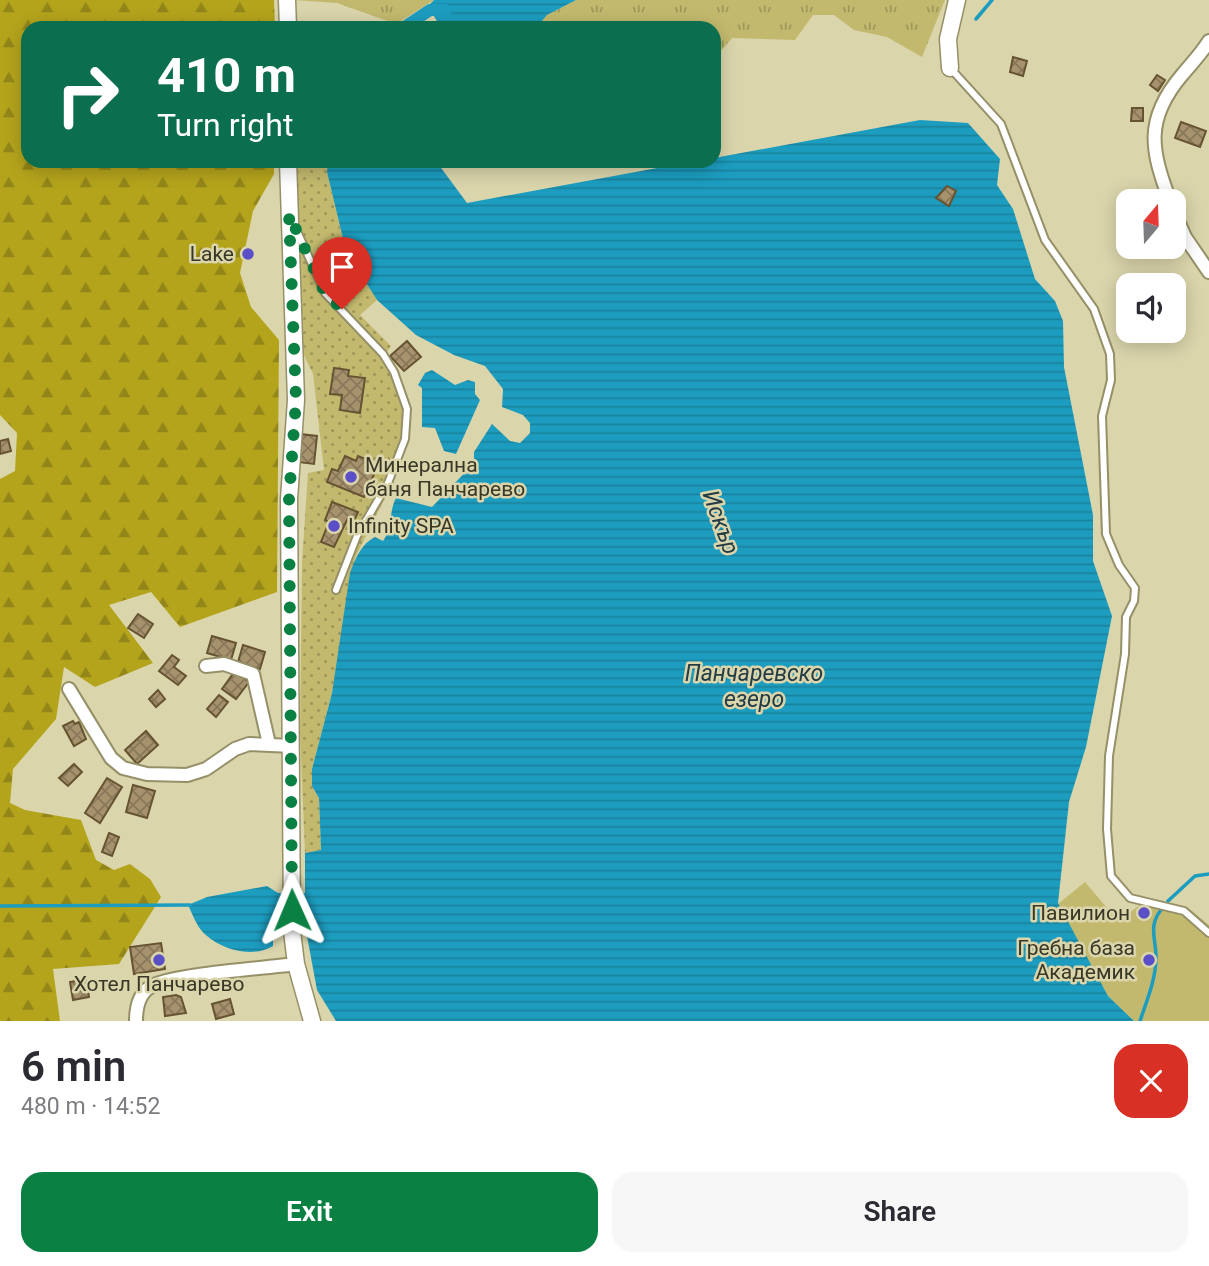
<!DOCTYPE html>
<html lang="en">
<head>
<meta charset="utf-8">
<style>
	:root { --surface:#fff; --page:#f7f7f7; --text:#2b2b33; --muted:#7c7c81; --accent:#0b8043 }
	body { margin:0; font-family:Roboto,sans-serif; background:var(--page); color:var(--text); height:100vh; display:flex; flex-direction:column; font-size:26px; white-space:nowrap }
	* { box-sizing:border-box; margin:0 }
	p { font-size:23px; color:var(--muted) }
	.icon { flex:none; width:38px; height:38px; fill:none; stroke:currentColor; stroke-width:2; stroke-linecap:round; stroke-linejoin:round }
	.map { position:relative; height:1021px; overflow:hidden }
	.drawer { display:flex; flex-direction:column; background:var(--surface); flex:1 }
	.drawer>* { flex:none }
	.guide { position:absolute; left:21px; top:21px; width:700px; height:147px; border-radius:21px; box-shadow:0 4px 18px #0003; background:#0b6e4f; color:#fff; overflow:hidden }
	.needle { width:46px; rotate:19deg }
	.fabs { position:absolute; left:1116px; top:189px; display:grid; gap:14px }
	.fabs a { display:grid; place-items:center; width:70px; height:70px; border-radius:14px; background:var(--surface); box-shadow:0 4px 18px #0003; font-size:35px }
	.pin { position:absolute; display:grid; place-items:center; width:60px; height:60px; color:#fff; margin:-72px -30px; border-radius:50% 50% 50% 0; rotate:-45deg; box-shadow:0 0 7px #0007 }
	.pin .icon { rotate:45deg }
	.me { position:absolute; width:77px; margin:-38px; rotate:359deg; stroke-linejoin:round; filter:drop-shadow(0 0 5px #0008) }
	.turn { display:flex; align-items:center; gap:24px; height:147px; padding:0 21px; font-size:32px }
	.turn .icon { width:91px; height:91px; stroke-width:2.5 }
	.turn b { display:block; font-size:49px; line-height:60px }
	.round { display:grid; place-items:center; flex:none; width:74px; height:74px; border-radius:21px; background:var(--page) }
	.head { display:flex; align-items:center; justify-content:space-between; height:119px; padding:0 21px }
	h1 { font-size:42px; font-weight:600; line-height:52px }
	.button { display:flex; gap:14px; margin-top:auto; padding:14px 21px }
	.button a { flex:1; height:80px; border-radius:21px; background:var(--accent); color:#fff; font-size:28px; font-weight:600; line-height:80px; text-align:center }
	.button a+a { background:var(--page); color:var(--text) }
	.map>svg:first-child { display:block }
	.grass { fill:url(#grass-tufts) }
	.forest { fill:url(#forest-firs) }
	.park { fill:url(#park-dots) }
	.garden { fill:#c3b96e }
	.water { fill:url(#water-rules) }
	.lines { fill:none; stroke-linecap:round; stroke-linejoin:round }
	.stream { stroke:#1c9dc0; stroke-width:3.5 }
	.canal { stroke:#1c9dc0; stroke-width:12 }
	.building { fill:url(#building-cross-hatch); stroke:#665331; stroke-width:2 }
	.lane-casing { stroke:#959068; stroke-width:10 }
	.street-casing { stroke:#959068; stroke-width:16 }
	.secondary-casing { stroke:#959068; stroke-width:19 }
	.lane { stroke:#fff; stroke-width:6 }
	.street { stroke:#fff; stroke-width:12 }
	.secondary { stroke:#fff; stroke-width:16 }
	.route { stroke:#0b8043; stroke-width:12; stroke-dasharray:0 21.6 }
	.poi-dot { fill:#5a4fc7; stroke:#dad5ab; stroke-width:2.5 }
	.labels { text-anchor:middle; stroke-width:5; stroke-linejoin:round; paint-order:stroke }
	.poi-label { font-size:21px; fill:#393726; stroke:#dad5ab; text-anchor:end }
	.water-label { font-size:23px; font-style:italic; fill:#233c45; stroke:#dad5ab }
</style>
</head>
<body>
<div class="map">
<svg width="1209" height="1021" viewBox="0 0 1209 1021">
	<defs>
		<pattern id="grass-tufts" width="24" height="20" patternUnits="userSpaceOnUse" patternTransform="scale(1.75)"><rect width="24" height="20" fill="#c3b96e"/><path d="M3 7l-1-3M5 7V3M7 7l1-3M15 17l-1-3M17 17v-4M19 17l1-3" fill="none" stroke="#9f975a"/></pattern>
		<pattern id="forest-firs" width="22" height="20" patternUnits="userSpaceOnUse" patternTransform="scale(1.75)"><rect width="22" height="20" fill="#b4a41c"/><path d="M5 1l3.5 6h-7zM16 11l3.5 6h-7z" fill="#938619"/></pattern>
		<pattern id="park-dots" width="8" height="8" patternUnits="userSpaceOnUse" patternTransform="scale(1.75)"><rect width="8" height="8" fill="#c3b96e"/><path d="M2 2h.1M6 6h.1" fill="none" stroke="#9f975a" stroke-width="1.8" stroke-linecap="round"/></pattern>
		<pattern id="water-rules" width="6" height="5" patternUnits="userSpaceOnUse" patternTransform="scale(1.75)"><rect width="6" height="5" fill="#1c9dc0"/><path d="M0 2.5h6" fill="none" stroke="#1a819c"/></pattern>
		<pattern id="building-cross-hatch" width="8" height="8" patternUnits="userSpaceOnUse" patternTransform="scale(1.75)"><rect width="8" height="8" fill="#a6926d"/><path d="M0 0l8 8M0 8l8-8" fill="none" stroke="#887859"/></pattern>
	</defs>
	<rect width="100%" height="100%" fill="#dad5ab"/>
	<g class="grass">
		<polygon points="294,0 434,0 396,24 337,3"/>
		<polygon points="576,0 945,0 922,57 887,37 854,30 834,15 813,15 795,40 732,38 714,59 714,28 536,28 547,15"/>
	</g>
	<polygon class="forest" points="0,0 274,0 275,28 28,28 28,161 274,161 274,174 253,211 240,273 251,307 279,340 277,592 180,627 151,592 109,605 153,663 95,687 64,667 56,719 13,769 10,803 25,810 81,820 96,860 114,870 130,864 150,879 161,897 119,964 53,969 60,1021 0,1021 0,479 15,471 17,433 0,415"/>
	<polygon class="park" points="297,161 328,161 327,172 346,251 377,300 360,315 391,346 386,353 410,409 408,440 392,484 355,558 332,693 312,769 312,786 319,798 321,850 305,853 300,732 302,562 308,473 324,470 313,374 302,351 297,286"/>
	<polygon class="garden" points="1085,882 1118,921 1148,899 1187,907 1209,925 1209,1021 1134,1021 1108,996 1058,904"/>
	<g class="water">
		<polygon points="434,0 576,0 547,15 536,28 441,28 428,6"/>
		<path d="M920 120 968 123 1000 159 997 185 1013 209 1035 279 1055 301 1063 321 1064 367 1093 515V561L1112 616 1086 747 1069 802 1058 903 1108 996 1134 1021H336L317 990 307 936 279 918 273 921V946C252 959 217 949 201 930 195 922 192 913 188 905L207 897 267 886 278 893H305V853L321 850 319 798 312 786V769L332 693 350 573C355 559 361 544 375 537L383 541C392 529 389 511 396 498L432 507 474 463V452L492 424 510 441 520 443 530 433V423L523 415 502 407 503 389 485 366 454 355 416 335 377 300 346 251 327 172 328 161H436L467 203 695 161H714V158Z"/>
		<polygon points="432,370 455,385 468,380 475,382 475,394 480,400 456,454 444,451 435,428 422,427 422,388 418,385 425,373"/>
	</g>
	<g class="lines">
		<g class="stream">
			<polyline points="976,19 992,0"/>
			<polyline points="1168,901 1195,876 1209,874"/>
			<polyline points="0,906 190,905"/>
			<path d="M1140 1021C1147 1000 1156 979 1156 957 1156 939 1148 926 1161 910"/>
		</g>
		<polyline class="canal" points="403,28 430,10 446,10"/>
	</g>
	<g class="building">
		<polygon points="1013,57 1027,61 1023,76 1010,72"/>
		<polygon points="1157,75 1165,80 1158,91 1150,85"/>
		<polygon points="1132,108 1143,108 1143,121 1131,121"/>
		<polygon points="1181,122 1206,131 1200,147 1175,138"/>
		<polygon points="947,186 956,191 949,206 936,198"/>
		<polygon points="407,341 421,357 404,371 390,356"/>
		<polygon points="334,368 349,370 348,376 365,378 360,413 340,410 342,395 330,394"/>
		<polygon points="300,434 317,436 314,464 298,462"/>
		<polygon points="8,439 11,451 0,454 0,441"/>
		<polygon points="345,456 356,461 358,456 368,460 366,465 376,470 364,497 327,482 332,469 338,471"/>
		<polygon points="332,502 358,512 354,521 348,518 334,547 321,542 329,522 325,520"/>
		<polygon points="138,614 153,624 144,638 128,628"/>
		<polygon points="212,636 236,643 231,660 207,653"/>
		<polygon points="243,645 265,652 260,669 238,662"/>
		<polygon points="172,655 179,660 174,667 186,676 178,685 159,671"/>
		<polygon points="235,671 249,682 236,699 222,689"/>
		<polygon points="158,690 165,699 156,707 149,699"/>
		<polygon points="219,695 228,702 216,717 207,709"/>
		<polygon points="73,721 75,724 79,722 86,739 74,746 63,726"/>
		<polygon points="146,731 158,745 137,764 125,750"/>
		<polygon points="74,764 82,772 68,786 59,778"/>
		<polygon points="107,778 122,787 100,823 85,813"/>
		<polygon points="133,785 155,791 147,818 126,812"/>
		<polygon points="109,833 119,837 112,856 102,852"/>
		<polygon points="161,943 165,969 134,974 130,947"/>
		<polygon points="86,979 89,997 73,1000 70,982"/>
		<polygon points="176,995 181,997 186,1013 165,1016 163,997"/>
		<polygon points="230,999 234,1014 216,1019 212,1004"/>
	</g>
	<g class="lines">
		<g class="lane-casing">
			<g id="lane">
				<polyline points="952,70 1001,124 1045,240 1094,309 1110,354 1111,380 1102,416 1106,534 1119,565 1135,588 1134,601 1126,617 1125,654 1109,756 1107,829 1111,876 1130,898 1184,911 1209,933"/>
				<polyline points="296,229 325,293 383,354 394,372 407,409 405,439 388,483 357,536 336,590"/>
			</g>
		</g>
		<g class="street-casing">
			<g id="street">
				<path d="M1170 201C1151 150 1144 120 1182 75 1192 63 1201 54 1209 41"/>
				<polyline points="1174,212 1185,237 1209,272"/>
				<polyline points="206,666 224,664 253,674 269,744"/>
				<polyline points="69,689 111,758 123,768 147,774 187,775 206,769 235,749 249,744 292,746"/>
				<path d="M136 1021C136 1009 139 994 150 987 169 974 268 968 296 964"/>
			</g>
		</g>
		<g class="secondary-casing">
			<g id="secondary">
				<polyline points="287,0 288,28"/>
				<polyline points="950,68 948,39 957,0"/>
				<polyline points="288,161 296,400 289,499 292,931 296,964 312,1021"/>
			</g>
		</g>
		<use href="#lane" class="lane"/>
		<use href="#street" class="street"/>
		<use href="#secondary" class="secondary"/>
	</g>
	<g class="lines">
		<polyline class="route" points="292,910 289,499 296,400 289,214 325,293 342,309"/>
	</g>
	<g class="poi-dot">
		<circle cx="248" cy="254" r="7"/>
		<circle cx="351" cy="477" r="7"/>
		<circle cx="334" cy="526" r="7"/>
		<circle cx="1144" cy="913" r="7"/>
		<circle cx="159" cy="960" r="7"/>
		<circle cx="1149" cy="960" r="7"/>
	</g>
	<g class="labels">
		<g class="poi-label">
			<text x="234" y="261">Lake</text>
			<text x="365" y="472" text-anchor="start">Минерална<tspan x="365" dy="24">баня Панчарево</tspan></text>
			<text x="348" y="533" text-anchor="start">Infinity SPA</text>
			<text x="1130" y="920">Павилион</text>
			<text x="1135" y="955">Гребна база<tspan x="1135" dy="24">Академик</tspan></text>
			<text x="159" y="991" text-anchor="middle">Хотел Панчарево</text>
		</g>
		<g class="water-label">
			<text transform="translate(721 522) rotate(70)" y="8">Искър</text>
			<text x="754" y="681">Панчаревско<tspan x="754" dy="26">езеро</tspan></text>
		</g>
	</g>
</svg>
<div class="fabs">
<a><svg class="needle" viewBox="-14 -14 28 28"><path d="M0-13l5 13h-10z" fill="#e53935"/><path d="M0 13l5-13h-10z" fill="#7c7c81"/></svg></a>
<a><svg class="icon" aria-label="sound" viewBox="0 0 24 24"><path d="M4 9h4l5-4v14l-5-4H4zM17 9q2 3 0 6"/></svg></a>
</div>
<div class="pin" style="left:342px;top:309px;background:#d93025"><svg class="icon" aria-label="arrive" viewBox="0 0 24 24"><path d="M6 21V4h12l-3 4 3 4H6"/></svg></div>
<svg class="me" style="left:292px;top:910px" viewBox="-20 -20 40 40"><path d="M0-17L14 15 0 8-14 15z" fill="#0b8043" stroke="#fff" stroke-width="4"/></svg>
<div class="guide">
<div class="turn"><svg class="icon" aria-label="right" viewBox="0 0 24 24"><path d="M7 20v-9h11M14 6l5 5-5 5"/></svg><div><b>410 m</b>Turn right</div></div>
</div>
</div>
<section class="drawer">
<div class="head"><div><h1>6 min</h1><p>480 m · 14:52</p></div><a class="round" style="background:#d93025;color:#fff"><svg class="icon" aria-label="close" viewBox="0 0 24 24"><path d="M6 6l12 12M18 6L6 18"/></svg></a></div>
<div class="button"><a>Exit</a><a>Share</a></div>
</section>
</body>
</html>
